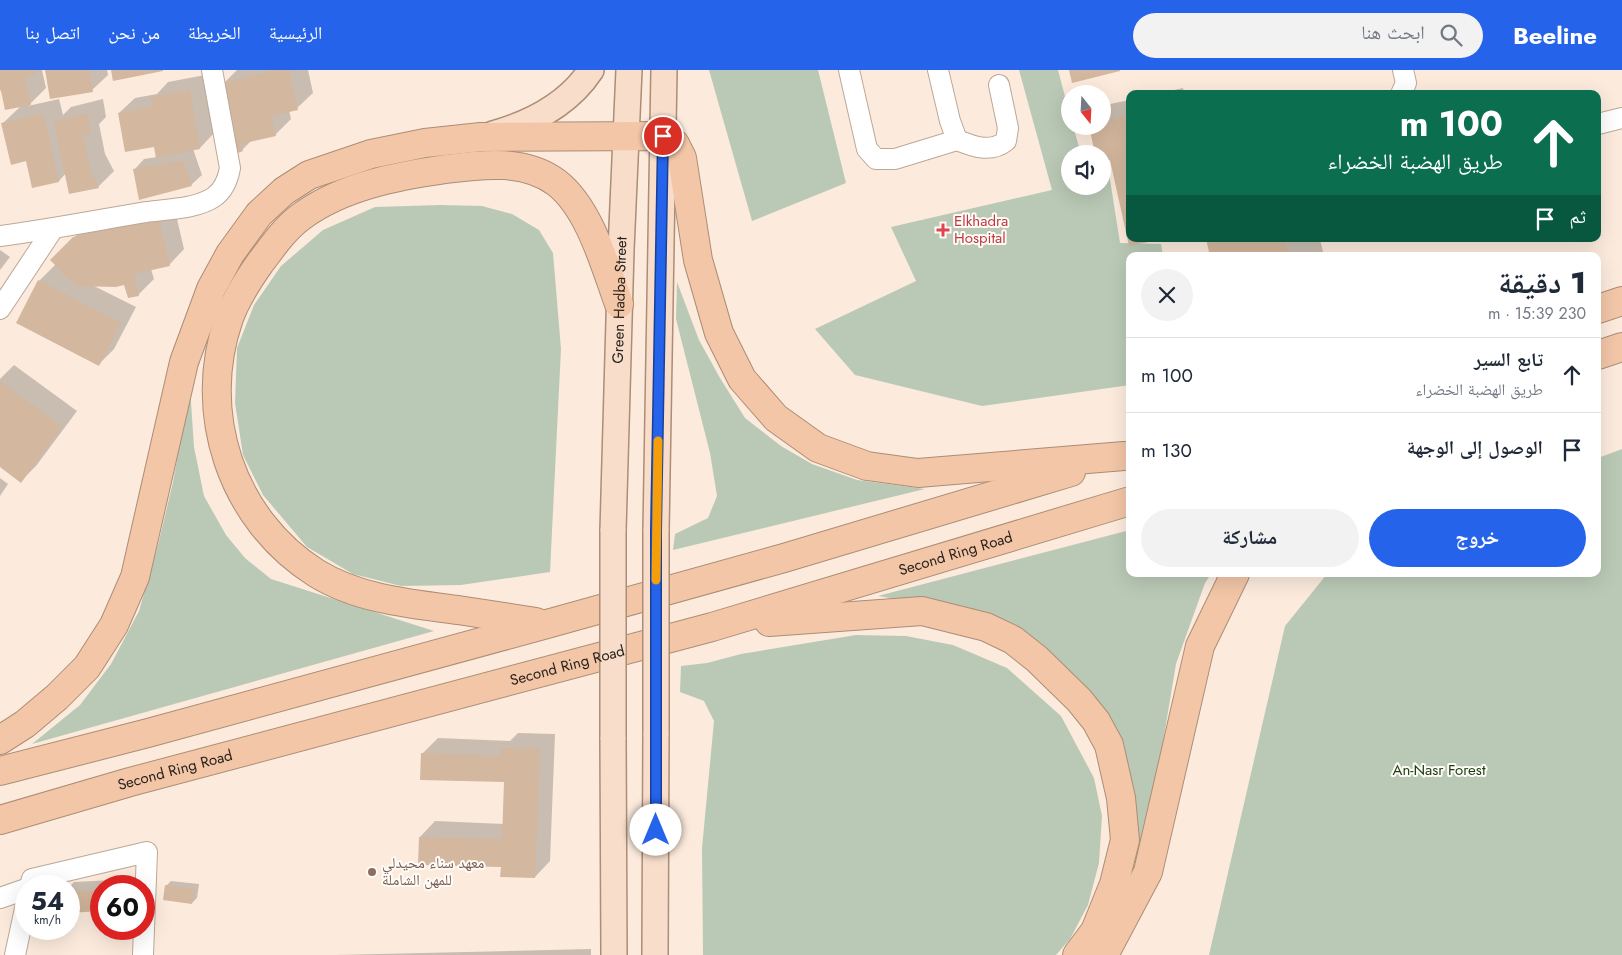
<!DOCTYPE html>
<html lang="ar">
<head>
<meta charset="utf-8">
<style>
	:root { --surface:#fff; --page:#f2f2f3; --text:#1f2937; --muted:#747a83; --line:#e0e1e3; --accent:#2563eb }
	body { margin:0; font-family:Jost,"Noto Naskh Arabic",sans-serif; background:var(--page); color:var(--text); direction:rtl; height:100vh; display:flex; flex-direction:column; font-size:19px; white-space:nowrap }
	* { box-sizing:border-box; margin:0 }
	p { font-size:16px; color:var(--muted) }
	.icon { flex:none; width:28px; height:28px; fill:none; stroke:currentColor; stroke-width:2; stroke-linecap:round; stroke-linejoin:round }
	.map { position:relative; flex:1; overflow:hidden; direction:ltr }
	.details { position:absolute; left:1126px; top:182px; width:475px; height:325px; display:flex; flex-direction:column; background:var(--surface); border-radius:10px; box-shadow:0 5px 20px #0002; direction:rtl }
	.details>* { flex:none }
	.top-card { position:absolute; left:1126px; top:20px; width:475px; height:152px; border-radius:10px; box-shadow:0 5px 20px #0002; direction:rtl; background:#0b6e4f; color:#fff; overflow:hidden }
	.needle { width:32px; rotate:162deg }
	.controls { position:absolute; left:1061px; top:15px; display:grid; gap:10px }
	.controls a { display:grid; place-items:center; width:50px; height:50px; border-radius:50%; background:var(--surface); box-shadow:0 5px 20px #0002; font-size:25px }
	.speed { position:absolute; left:15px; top:805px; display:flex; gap:10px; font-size:25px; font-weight:700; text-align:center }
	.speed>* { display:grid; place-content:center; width:65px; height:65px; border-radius:50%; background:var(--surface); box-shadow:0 5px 20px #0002; line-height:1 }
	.speed small { font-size:12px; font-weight:400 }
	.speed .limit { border:8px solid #d22; background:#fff; color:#111 }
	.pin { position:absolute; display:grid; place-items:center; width:42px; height:42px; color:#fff; margin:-21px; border:2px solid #fff; border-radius:50%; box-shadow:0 1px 5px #0007 }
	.me { position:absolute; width:55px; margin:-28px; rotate:0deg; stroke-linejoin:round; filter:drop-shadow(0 0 4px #0008) }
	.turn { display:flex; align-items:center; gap:18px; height:105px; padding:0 15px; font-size:22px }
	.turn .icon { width:65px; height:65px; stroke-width:2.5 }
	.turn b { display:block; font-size:35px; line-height:42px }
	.then { display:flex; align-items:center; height:48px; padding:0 15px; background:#0003; gap:10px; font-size:19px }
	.round { display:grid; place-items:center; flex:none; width:52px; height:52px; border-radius:26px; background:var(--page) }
	.summary { display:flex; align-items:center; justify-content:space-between; height:85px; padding:0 15px }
	h1 { font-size:30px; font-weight:800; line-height:38px }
	.button { display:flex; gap:10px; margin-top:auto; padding:10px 15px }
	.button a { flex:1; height:58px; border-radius:30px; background:var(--accent); color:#fff; font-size:20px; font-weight:800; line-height:58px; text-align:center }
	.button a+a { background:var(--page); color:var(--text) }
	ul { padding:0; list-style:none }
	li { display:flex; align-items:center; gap:15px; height:75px; padding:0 15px; border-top:1px solid var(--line) }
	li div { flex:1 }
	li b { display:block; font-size:19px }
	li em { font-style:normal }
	header { display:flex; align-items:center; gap:30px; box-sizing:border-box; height:70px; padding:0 25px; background:var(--accent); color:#fff }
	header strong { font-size:24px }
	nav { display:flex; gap:28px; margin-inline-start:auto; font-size:18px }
	.search { width:350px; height:45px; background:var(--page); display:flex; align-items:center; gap:12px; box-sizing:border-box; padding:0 18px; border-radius:28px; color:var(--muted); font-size:19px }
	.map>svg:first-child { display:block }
	.green { fill:#bac9b6 }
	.shadow { fill:#0003 }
	.building { fill:#d3b79e }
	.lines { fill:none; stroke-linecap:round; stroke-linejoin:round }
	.minor-casing { stroke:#bca897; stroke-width:22 }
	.major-casing { stroke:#ac8d76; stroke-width:28 }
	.highway-casing { stroke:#ac8d76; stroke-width:30 }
	.minor { stroke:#fff; stroke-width:20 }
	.major { stroke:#f7ddca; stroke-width:25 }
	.highway { stroke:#f2c6a7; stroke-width:28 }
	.major-bridge-casing { stroke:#ac8d76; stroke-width:28; stroke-linecap:butt }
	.major-bridge { stroke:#f7ddca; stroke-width:25 }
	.route-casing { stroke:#184099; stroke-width:12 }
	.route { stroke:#2563eb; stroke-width:9 }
	.slow { stroke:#f59e0b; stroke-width:9 }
	.health-dot { fill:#e0444e; stroke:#fffbf7; stroke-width:2 }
	.education-dot { fill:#8d6e63; stroke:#fffbf7; stroke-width:2 }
	.labels { text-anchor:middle; stroke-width:4; stroke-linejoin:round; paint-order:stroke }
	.health-label { font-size:15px; fill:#be3a42; stroke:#fffbf7; text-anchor:start }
	.street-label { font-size:15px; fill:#2a221c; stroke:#fffbf7 }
	.park-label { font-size:15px; fill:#1b3a10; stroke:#fffbf7 }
	.education-label { font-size:15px; fill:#785e54; stroke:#fffbf7; text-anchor:start }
</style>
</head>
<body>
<header>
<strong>Beeline</strong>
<div class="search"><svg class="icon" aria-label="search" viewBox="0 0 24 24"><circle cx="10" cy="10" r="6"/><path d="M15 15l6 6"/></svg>ابحث هنا</div>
<nav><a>الرئيسية</a><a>الخريطة</a><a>من نحن</a><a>اتصل بنا</a></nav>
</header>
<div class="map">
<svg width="1622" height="885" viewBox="0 0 1622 885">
	<rect width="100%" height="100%" fill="#fcebdd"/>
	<g class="green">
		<polygon points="709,0 818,0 846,113 752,151"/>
		<polygon points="1019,0 1058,0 1070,45 1070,56 1073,56 1081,84 1070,84 1070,116 1102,116 1103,96 1108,97 1120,173 1161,174 1163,186 1130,186 1130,315 982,336 855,305 815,259 916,211 891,157 1052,120"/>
		<polygon points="440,135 482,136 512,144 539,160 553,183 561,279 550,502 461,515 401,516 353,504 307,477 263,425 243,385 235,333 237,278 254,235 281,196 323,160 375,137"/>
		<polygon points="677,212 699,270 720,308 745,348 781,376 812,394 857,410 925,419 673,480 675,464 708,448 717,426 710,383 676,249"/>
		<polygon points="190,317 194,377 204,426 226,465 245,488 271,509 434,561 32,674 80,635 111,594 139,541 158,475 173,412"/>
		<polygon points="1622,379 1622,885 1209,885 1285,556 1327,504 1598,504 1598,388"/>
		<polygon points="1130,460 1130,504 1211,504 1205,513 1176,594 1161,684 1135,802 1130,723 1100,644 958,540 878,526"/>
		<polygon points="856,565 906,566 953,575 1007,598 1061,646 1094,708 1102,746 1099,793 1088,835 1070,869 1056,885 703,885 702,778 714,651 704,631 680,622 681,596 707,593 741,584"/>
	</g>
	<g class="shadow">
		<polygon points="0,0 42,0 46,18 28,36 59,29 63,45 71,37 103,29 106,47 99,54 105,84 114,101 98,117 66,103 59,111 27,90 2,54 21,36 2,19 0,21"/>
		<polygon points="46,0 107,0 108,5 92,20"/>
		<polygon points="237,0 308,0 313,23 297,38 289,40 291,49 275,65 252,70 242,80 224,13"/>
		<polygon points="205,5 215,62 200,78 193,79 202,105 191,115 134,100 144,89 157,87 155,75 119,43 135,28 157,24 168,12"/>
		<polygon points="1183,18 1184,24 1157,24"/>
		<polygon points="1130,30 1130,169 1155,169 1130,174 1111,89 1102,56 1102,42 1110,34"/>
		<polygon points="173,132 184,179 169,195 151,199 154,209 138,225 125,213 92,215 136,237 114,279 99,294 39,211 56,194 52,190 90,152"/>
		<polygon points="1207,169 1320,169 1324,186 1211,186"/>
		<polygon points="0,180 10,187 0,200"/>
		<polygon points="14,295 77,341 36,396 21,411 0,396 0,309"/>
		<polygon points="0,408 8,414 0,426"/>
		<polygon points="518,663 555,664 550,791 535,807 420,767 435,751 504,754 505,711 422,684 438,668 510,671"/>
		<polygon points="113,810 114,816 101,816 101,840 69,842 69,817 74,812"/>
		<polygon points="171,811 199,814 197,828 192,833 166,816"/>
		<polygon points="591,879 591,885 334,885 335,885"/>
	</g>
	<g class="building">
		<polygon points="0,0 34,0 35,4 25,7 31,35 5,40 0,16"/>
		<polygon points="45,0 89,0 93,22 50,29"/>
		<polygon points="111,0 163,0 163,1 113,11"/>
		<polygon points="278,0 289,0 298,40 271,46 276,66 241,74 243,81 238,83 222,13"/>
		<polygon points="1069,0 1120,0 1120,1 1072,13"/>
		<polygon points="190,20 200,79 156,88 154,77 125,82 118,43 153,36 151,27"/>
		<polygon points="43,44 59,112 32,118 26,91 11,95 1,53"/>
		<polygon points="87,44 91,63 83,65 90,100 99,118 69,124 54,52"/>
		<polygon points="1130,45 1130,169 1158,170 1129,176 1110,90 1102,92 1102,84 1095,84 1089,56 1102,56 1102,51"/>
		<polygon points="183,91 192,116 139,130 133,99"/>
		<polygon points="158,147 170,196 134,204 139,226 128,228 124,215 116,217 76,216 50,190 73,167"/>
		<polygon points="1206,169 1284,169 1289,186 1210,186"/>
		<polygon points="38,210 121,253 99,296 16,253"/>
		<polygon points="0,311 62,357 21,413 0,397"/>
		<polygon points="501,678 540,679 535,808 500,807 501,797 418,795 419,767 502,769 504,712 420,710 421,683 501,686"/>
		<polygon points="165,815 195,819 192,834 163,830"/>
		<polygon points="101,820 101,841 69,843 69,822"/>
	</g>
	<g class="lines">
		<g class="minor-casing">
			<g id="minor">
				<polyline points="849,0 867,79 876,89 895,89 957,70"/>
				<path d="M938 0 950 51 957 70C974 77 991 83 1006 71L1008 58 999 15"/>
				<polyline points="1401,24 1406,13 1403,0"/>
				<polyline points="1598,54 1622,48"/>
				<path d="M0 166C47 160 93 151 140 143 162 139 195 140 214 127 224 120 228 109 230 98L212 0"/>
				<polyline points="0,239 53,159"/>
				<polyline points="30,816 32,809 147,782 143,885"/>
				<polyline points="0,828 26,819"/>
				<polyline points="15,885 26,834"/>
			</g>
		</g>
		<g class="major-casing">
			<g id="major">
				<path d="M493 64C532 53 568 35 591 0"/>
				<path id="s1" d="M613 461 621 180 629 0"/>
				<polyline points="656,461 664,0"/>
				<polyline points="613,667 614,885"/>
				<polyline points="655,885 656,663"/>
			</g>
		</g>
		<g class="highway-casing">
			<g id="highway">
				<polyline points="1598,239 1622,231"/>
				<polyline points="1598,285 1622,277"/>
				<path d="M536 552C510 548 484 544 458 540 410 534 358 529 316 503 231 449 196 343 229 248 236 229 248 210 260 193 273 176 285 158 302 146 343 116 397 106 446 99 483 94 526 89 557 113 590 139 605 196 619 234"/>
				<polyline points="769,552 922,541 986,557 1013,570 1037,589 1079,630 1096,651 1109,675 1121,728 1125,770 1114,814 1095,861 1077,885"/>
				<polyline points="0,670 25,654 57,627 87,597 114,555 135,507 184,292 211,219 230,184 259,144 284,121 309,105 371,84 425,73 481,67 663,66 675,74 682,88 698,190 719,263 742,309 776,348 818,378 867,396 918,403 1124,386"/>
				<polyline points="0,701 148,663 547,554 784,488 1071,402"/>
				<path id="s2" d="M0 750 130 712 712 557 1130 431"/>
				<polyline points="1104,885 1148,802 1200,576 1235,504"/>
			</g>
		</g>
		<use href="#minor" class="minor"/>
		<use href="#major" class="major"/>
		<use href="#highway" class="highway"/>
		<g class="major-bridge-casing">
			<g id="major-bridge">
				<polyline points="656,461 656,663"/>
				<polyline points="613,667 613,461"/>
			</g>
		</g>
		<use href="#major-bridge" class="major-bridge"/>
	</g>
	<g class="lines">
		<g class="route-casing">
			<polyline id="route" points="656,760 656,461 663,66"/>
		</g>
		<use href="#route" class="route"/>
		<polyline class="slow" points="656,510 658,371"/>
	</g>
	<path class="health-dot" d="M940.5 152.5h5v5h5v5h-5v5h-5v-5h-5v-5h5z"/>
	<circle class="education-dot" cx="372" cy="802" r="5"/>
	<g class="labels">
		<g class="health-label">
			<text x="954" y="156">Elkhadra<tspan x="954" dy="17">Hospital</tspan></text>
		</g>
		<g class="street-label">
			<text dy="5" stroke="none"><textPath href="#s1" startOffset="231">Green Hadba Street</textPath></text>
			<text dy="5" stroke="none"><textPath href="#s2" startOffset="992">Second Ring Road</textPath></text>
			<text dy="5" stroke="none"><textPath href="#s2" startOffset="588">Second Ring Road</textPath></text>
			<text dy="5" stroke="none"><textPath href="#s2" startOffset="182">Second Ring Road</textPath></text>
		</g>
		<g class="park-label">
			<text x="1439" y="705">An-Nasr Forest</text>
		</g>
		<g class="education-label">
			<text x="382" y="798">معهد سناء محيدلي<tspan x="382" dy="17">للمهن الشاملة</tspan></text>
		</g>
	</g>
</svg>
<div class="controls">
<a><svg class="needle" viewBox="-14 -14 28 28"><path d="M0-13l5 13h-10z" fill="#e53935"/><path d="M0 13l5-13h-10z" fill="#747a83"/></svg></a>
<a><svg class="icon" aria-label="sound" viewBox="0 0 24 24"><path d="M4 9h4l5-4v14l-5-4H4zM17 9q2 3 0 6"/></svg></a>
</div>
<div class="speed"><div>54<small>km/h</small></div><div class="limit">60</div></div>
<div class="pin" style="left:663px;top:66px;background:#d93025"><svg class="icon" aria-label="arrive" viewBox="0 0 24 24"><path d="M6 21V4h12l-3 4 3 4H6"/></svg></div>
<svg class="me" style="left:656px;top:760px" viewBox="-20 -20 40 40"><circle r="19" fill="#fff"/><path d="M0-13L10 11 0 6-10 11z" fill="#2563eb"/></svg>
<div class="top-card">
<div class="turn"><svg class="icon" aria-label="ahead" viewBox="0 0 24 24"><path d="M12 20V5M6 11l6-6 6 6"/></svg><div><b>100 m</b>طريق الهضبة الخضراء</div></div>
<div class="then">ثم<svg class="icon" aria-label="arrive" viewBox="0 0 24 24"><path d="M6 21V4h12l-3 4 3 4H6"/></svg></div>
</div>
<section class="details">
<div class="summary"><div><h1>1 دقيقة</h1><p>230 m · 15:39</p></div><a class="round"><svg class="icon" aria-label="close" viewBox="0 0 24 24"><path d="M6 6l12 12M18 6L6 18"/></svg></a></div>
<ul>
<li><svg class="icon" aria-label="ahead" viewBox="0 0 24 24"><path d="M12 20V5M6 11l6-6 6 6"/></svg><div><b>تابع السير</b><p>طريق الهضبة الخضراء</p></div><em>100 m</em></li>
<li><svg class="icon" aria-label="arrive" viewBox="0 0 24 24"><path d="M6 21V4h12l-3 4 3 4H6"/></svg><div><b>الوصول إلى الوجهة</b></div><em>130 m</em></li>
</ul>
<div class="button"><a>خروج</a><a>مشاركة</a></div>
</section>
</div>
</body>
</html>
